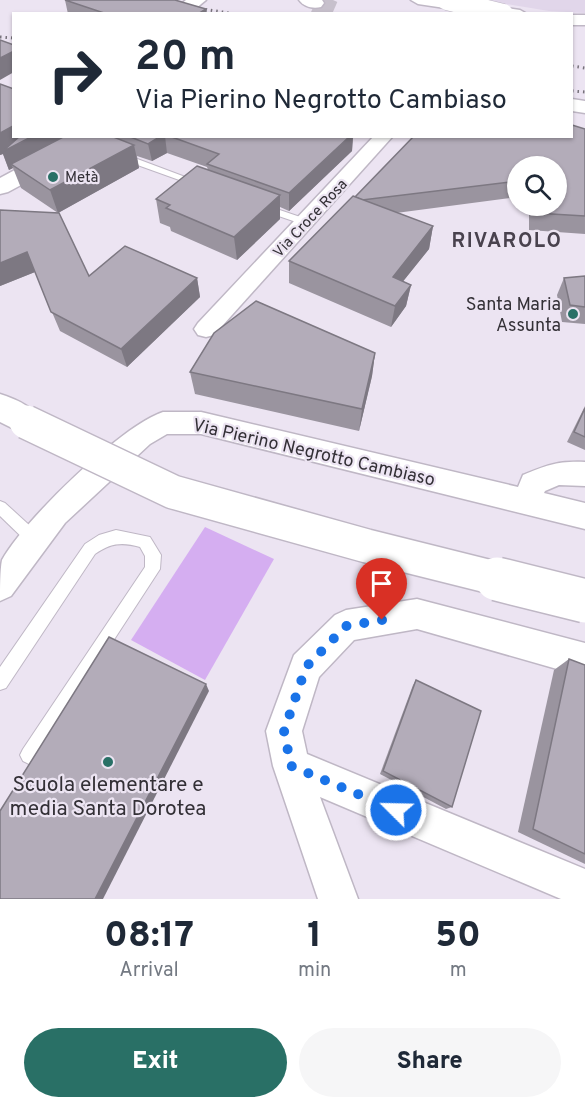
<!DOCTYPE html>
<html lang="en">
<head>
<meta charset="utf-8">
<style>
	:root { --surface:#fff; --page:#f6f6f7; --text:#1f2937; --muted:#747a83; --accent:#297066 }
	body { margin:0; font-family:Overpass,sans-serif; background:var(--page); color:var(--text); height:100vh; display:flex; flex-direction:column; font-size:22px; white-space:nowrap }
	* { box-sizing:border-box; margin:0 }
	p { font-size:20px; color:var(--muted) }
	.icon { flex:none; width:33px; height:33px; fill:none; stroke:currentColor; stroke-width:2; stroke-linecap:round; stroke-linejoin:round }
	.map { position:relative; height:899px; overflow:hidden }
	.side { display:flex; flex-direction:column; background:var(--surface); flex:1 }
	.side>* { flex:none }
	.guide { position:absolute; left:12px; top:12px; width:561px; height:126px; border-radius:0px; box-shadow:0 2px 4px #0004; background:#fff; color:var(--text); overflow:hidden }
	.controls { position:absolute; left:507px; top:156px; display:grid; gap:12px }
	.controls a { display:grid; place-items:center; width:60px; height:60px; border-radius:50%; background:var(--surface); box-shadow:0 2px 4px #0004; font-size:30px }
	.pin { position:absolute; display:grid; place-items:center; width:51px; height:51px; color:#fff; margin:-62px -26px; border-radius:50% 50% 50% 0; rotate:-45deg; box-shadow:0 0 6px #0007 }
	.pin .icon { rotate:45deg }
	.me { position:absolute; width:66px; margin:-33px; rotate:293deg; stroke-linejoin:round; filter:drop-shadow(0 0 4px #0008) }
	.turn { display:flex; align-items:center; gap:21px; height:126px; padding:0 24px; font-size:27px }
	.turn .icon { width:78px; height:78px; stroke-width:2.5 }
	.turn b { display:block; font-size:42px; line-height:51px }
	.eta { display:flex; justify-content:space-evenly; align-items:center; height:102px; text-align:center }
	.eta b { font-size:36px; font-weight:800; line-height:42px }
	.action { display:flex; gap:12px; margin-top:auto; padding:12px 24px }
	.action a { flex:1; height:69px; border-radius:36px; background:var(--accent); color:#fff; font-size:24px; font-weight:800; line-height:69px; text-align:center }
	.action a+a { background:var(--page); color:var(--text) }
	.map>svg:first-child { display:block }
	.built { fill:#e1d6ea }
	.green { fill:#d5aef1 }
	.lines { fill:none; stroke-linecap:round; stroke-linejoin:round }
	.secondary-tunnel { stroke:#c7c0cc; stroke-width:20; stroke-dasharray:20 10; stroke-linecap:butt }
	.lane-casing { stroke:#bfb7c5; stroke-width:2 }
	.street-casing { stroke:#bfb7c5; stroke-width:3 }
	.secondary-casing { stroke:#bfb7c5; stroke-width:3 }
	.primary-casing { stroke:#bfb7c5; stroke-width:3 }
	.highway-casing { stroke:#bfb7c5; stroke-width:3 }
	.lane { fill:#fff; fill-rule:evenodd }
	.street { fill:#fff; fill-rule:evenodd }
	.secondary { fill:#fff; fill-rule:evenodd }
	.primary { fill:#fff; fill-rule:evenodd }
	.highway { fill:#fff; fill-rule:evenodd }
	.rail { stroke:#76717a; stroke-width:3; stroke-dasharray:1.5 4; stroke-linecap:butt }
	.primary-bridge-casing { stroke:#bfb7c5; stroke-width:21; stroke-linecap:butt }
	.highway-bridge-far1-casing { stroke:#bfb7c5; stroke-width:36; stroke-linecap:butt }
	.highway-bridge-casing { stroke:#bfb7c5; stroke-width:46; stroke-linecap:butt }
	.primary-bridge { stroke:#fff; stroke-width:20 }
	.highway-bridge-far1 { stroke:#fff; stroke-width:33 }
	.highway-bridge { stroke:#fff; stroke-width:43 }
	.wall { fill:#9a949f }
	.shaded-wall { fill:#7d7882 }
	.building { fill:#b3acb9; stroke:#7d7882; stroke-width:1.5 }
	.route { stroke:#1a73e8; stroke-width:10; stroke-dasharray:0 18 }
	.poi-dot { fill:#297066; stroke:#ece4f2; stroke-width:2 }
	.labels { text-anchor:middle; stroke-width:4.5; stroke-linejoin:round; paint-order:stroke }
	.far-poi-label { font-size:15px; fill:#333036; stroke:#ece4f2; text-anchor:start }
	.far-street-label { font-size:15px; fill:#333036; stroke:#ece4f2 }
	.poi-label { font-size:18px; fill:#333036; stroke:#ece4f2; text-anchor:end }
	.street-label { font-size:18px; fill:#333036; stroke:#ece4f2 }
	.far-district-label { font-size:20px; font-weight:bold; letter-spacing:1.5px; fill:#49424e; stroke:#ece4f2 }
	.near-poi-label { font-size:21px; fill:#333036; stroke:#ece4f2 }
</style>
</head>
<body>
<div class="map">
<svg width="585" height="899" viewBox="0 0 585 899">
	<rect width="100%" height="100%" fill="#ece4f2"/>
	<polygon class="built" points="481,0 585,0 585,13 549,11"/>
	<polygon class="green" points="205,527 274,559 205,680 131,640"/>
	<g class="lines">
		<polyline class="secondary-tunnel" points="315,3 340,14"/>
		<g class="lane-casing">
			<g id="lane">
				<polygon points="118,154 124,154 204,184 196,186 118,158"/>
				<polygon points="265,205 309,220 310,222 305,225 261,210 261,206"/>
				<polygon points="0,501 5,503 40,535 42,540 40,545 35,547 30,545 0,516"/>
				<path d="M116 530 150 537 161 555 160 569 35 761 29 764 23 761 20 755 23 749 145 567V556L140 547C122 542 111 543 95 554L6 688 0 690V667L85 544 99 535Z"/>
			</g>
		</g>
		<g class="street-casing">
			<g id="street">
				<polygon points="411,0 449,0 520,10 527,14 485,14 418,4"/>
				<polygon points="374,136 393,136 214,335 206,337 198,335 194,329 198,323"/>
				<path d="M163 412H201L518 487 523 475C548 465 557 461 585 462V486L559 485 545 491 544 493 585 503V529L201 434H167L150 444 65 523 11 596 0 601C0 590 0 569 2 560 24 520 121 426 163 412Z"/>
				<polygon points="417,599 585,643 585,677 417,629 354,640 319,677 302,731 307,754 585,869 585,899 561,899 320,797 358,899 318,899 273,766 266,731 294,655 335,615 346,610"/>
			</g>
		</g>
		<g class="secondary-casing">
			<g id="secondary">
				<polygon points="186,0 206,0 189,14 169,14"/>
				<path d="M299 0H322L324 3 321 7C313 9 304 7 299 0Z"/>
				<polygon points="572,99 585,101 585,113 572,111"/>
				<polygon points="78,136 106,136 103,141 8,192 0,194 0,178"/>
			</g>
		</g>
		<g class="primary-casing">
			<rect id="primary" x="572" y="15" width="13" height="10"/>
		</g>
		<g class="highway-casing">
			<path id="highway" d="M0 394C16 399 34 407 42 422L37 431 26 435 0 422Z"/>
		</g>
		<use href="#lane" class="lane"/>
		<use href="#street" class="street"/>
		<use href="#secondary" class="secondary"/>
		<use href="#primary" class="primary"/>
		<use href="#highway" class="highway"/>
		<g class="rail">
			<polyline points="189,7 236,14"/>
			<polyline points="0,37 14,38"/>
			<polyline points="572,66 585,68"/>
			<polyline points="572,91 585,92"/>
		</g>
		<g class="primary-bridge-casing">
			<polyline id="primary-bridge" points="447,0 503,14"/>
		</g>
		<g class="highway-bridge-far1-casing">
			<polyline id="highway-bridge-far1" points="26,422 173,492 367,546 503,580"/>
		</g>
		<g class="highway-bridge-casing">
			<polyline id="highway-bridge" points="497,579 585,601"/>
		</g>
		<use href="#primary-bridge" class="primary-bridge"/>
		<use href="#highway-bridge-far1" class="highway-bridge-far1"/>
		<use href="#highway-bridge" class="highway-bridge"/>
	</g>
	<g class="wall">
		<polygon points="65,0 206,9 207,14 68,14"/>
		<polygon points="0,84 14,136 353,136 352,151 289,211 280,207 280,219 237,260 171,231 170,227 160,223 156,199 208,170 207,167 167,153 152,161 137,156 139,168 58,213 89,276 197,278 200,297 127,367 60,331 35,272 0,286 0,210 58,213 21,188 13,168 9,170 3,154 0,155"/>
		<polygon points="585,129 585,234 529,230 529,206 556,206 556,166 518,166 518,197 396,213 433,226 429,249 403,281 411,285 406,306 391,327 289,283 289,261 355,197"/>
		<polygon points="585,276 585,324 562,322 557,295 564,278"/>
		<polygon points="375,353 372,376 359,431 195,394 190,372"/>
		<polygon points="585,406 585,450 567,442"/>
		<polygon points="569,659 585,665 585,864 518,832 554,670"/>
		<polygon points="416,680 452,807 446,809 380,774 413,685"/>
	</g>
	<g class="shaded-wall">
		<polygon points="206,9 207,14 198,14"/>
		<polygon points="14,51 14,72 0,80 0,58"/>
		<polygon points="13,126 14,136 17,136 19,144 33,136 72,136 11,164 13,168 9,170 3,154 0,155 0,133"/>
		<polygon points="161,136 165,136 167,153 152,161 148,144"/>
		<polygon points="350,136 353,136 352,151 289,211 289,193"/>
		<polygon points="134,145 139,168 58,213 50,190"/>
		<polygon points="280,195 280,219 237,260 234,237"/>
		<polygon points="433,226 429,249 389,299 393,277"/>
		<polygon points="27,252 35,272 0,286 0,263"/>
		<polygon points="197,278 200,297 127,367 121,349"/>
		<polygon points="411,285 406,306 391,327 395,306"/>
		<polygon points="375,353 372,376 359,431 362,409"/>
		<polygon points="206,684 209,691 103,899 95,899"/>
	</g>
	<g class="building">
		<polygon points="65,0 175,0 206,9 198,14 107,14"/>
		<polygon points="0,40 14,45 14,51 0,58"/>
		<polygon points="0,84 14,89 14,127 13,126 0,133"/>
		<polygon points="572,125 585,129 585,216 535,213 535,206 556,206 556,166 518,166 518,181 362,200 355,197 414,136 572,136"/>
		<polygon points="33,136 2,152 20,136"/>
		<polygon points="65,136 111,136 134,145 50,190 11,164"/>
		<polygon points="128,136 161,136 148,144"/>
		<polygon points="169,136 350,136 289,193 207,164 219,154"/>
		<polygon points="197,166 280,195 234,237 166,208 170,205 156,199"/>
		<polygon points="353,196 433,226 393,277 411,285 395,306 289,261"/>
		<polygon points="0,210 59,213 89,276 125,246 197,278 121,349 51,312 27,252 0,263"/>
		<polygon points="585,276 585,307 570,305 564,278"/>
		<polygon points="256,301 375,353 362,409 190,372 214,333"/>
		<polygon points="585,408 585,437 574,432"/>
		<polygon points="109,637 206,684 95,899 0,899 0,811"/>
		<polygon points="569,659 585,665 585,854 533,829"/>
		<polygon points="416,680 481,711 452,807 383,771"/>
	</g>
	<g class="lines">
		<polyline class="route" points="382,620 346,626 306,667 284,731 291,766 396,810"/>
	</g>
	<g class="poi-dot">
		<circle cx="53" cy="177" r="6"/>
		<circle cx="573" cy="314" r="6"/>
		<circle cx="108" cy="762" r="6"/>
	</g>
	<g class="labels">
		<g class="far-poi-label">
			<text x="65" y="182">Metà</text>
		</g>
		<g class="far-street-label">
			<text transform="translate(310 218) rotate(-47)" y="5">Via Croce Rosa</text>
		</g>
		<g class="poi-label">
			<text x="561" y="310">Santa Maria<tspan x="561" dy="21">Assunta</tspan></text>
		</g>
		<g class="street-label">
			<text transform="translate(314 452) rotate(13)" y="6">Via Pierino Negrotto Cambiaso</text>
		</g>
		<g class="far-district-label">
			<text x="507" y="247">RIVAROLO</text>
		</g>
		<g class="near-poi-label">
			<text x="108" y="791">Scuola elementare e<tspan x="108" dy="24">media Santa Dorotea</tspan></text>
		</g>
	</g>
</svg>
<div class="controls">
<a><svg class="icon" aria-label="search" viewBox="0 0 24 24"><circle cx="10" cy="10" r="6"/><path d="M15 15l6 6"/></svg></a>
</div>
<div class="pin" style="left:382px;top:620px;background:#d93025"><svg class="icon" aria-label="arrive" viewBox="0 0 24 24"><path d="M6 21V4h12l-3 4 3 4H6"/></svg></div>
<svg class="me" style="left:396px;top:810px" viewBox="-20 -20 40 40"><circle r="17" fill="#1a73e8" stroke="#fff" stroke-width="3"/><path d="M0-11L8 9 0 5-8 9z" fill="#fff"/></svg>
<div class="guide">
<div class="turn"><svg class="icon" aria-label="right" viewBox="0 0 24 24"><path d="M7 20v-9h11M14 6l5 5-5 5"/></svg><div><b>20 m</b>Via Pierino Negrotto Cambiaso</div></div>
</div>
</div>
<section class="side">
<div class="eta">
<div><b>08:17</b><p>Arrival</p></div>
<div><b>1</b><p>min</p></div>
<div><b>50</b><p>m</p></div>
</div>
<div class="action"><a>Exit</a><a>Share</a></div>
</section>
</body>
</html>
